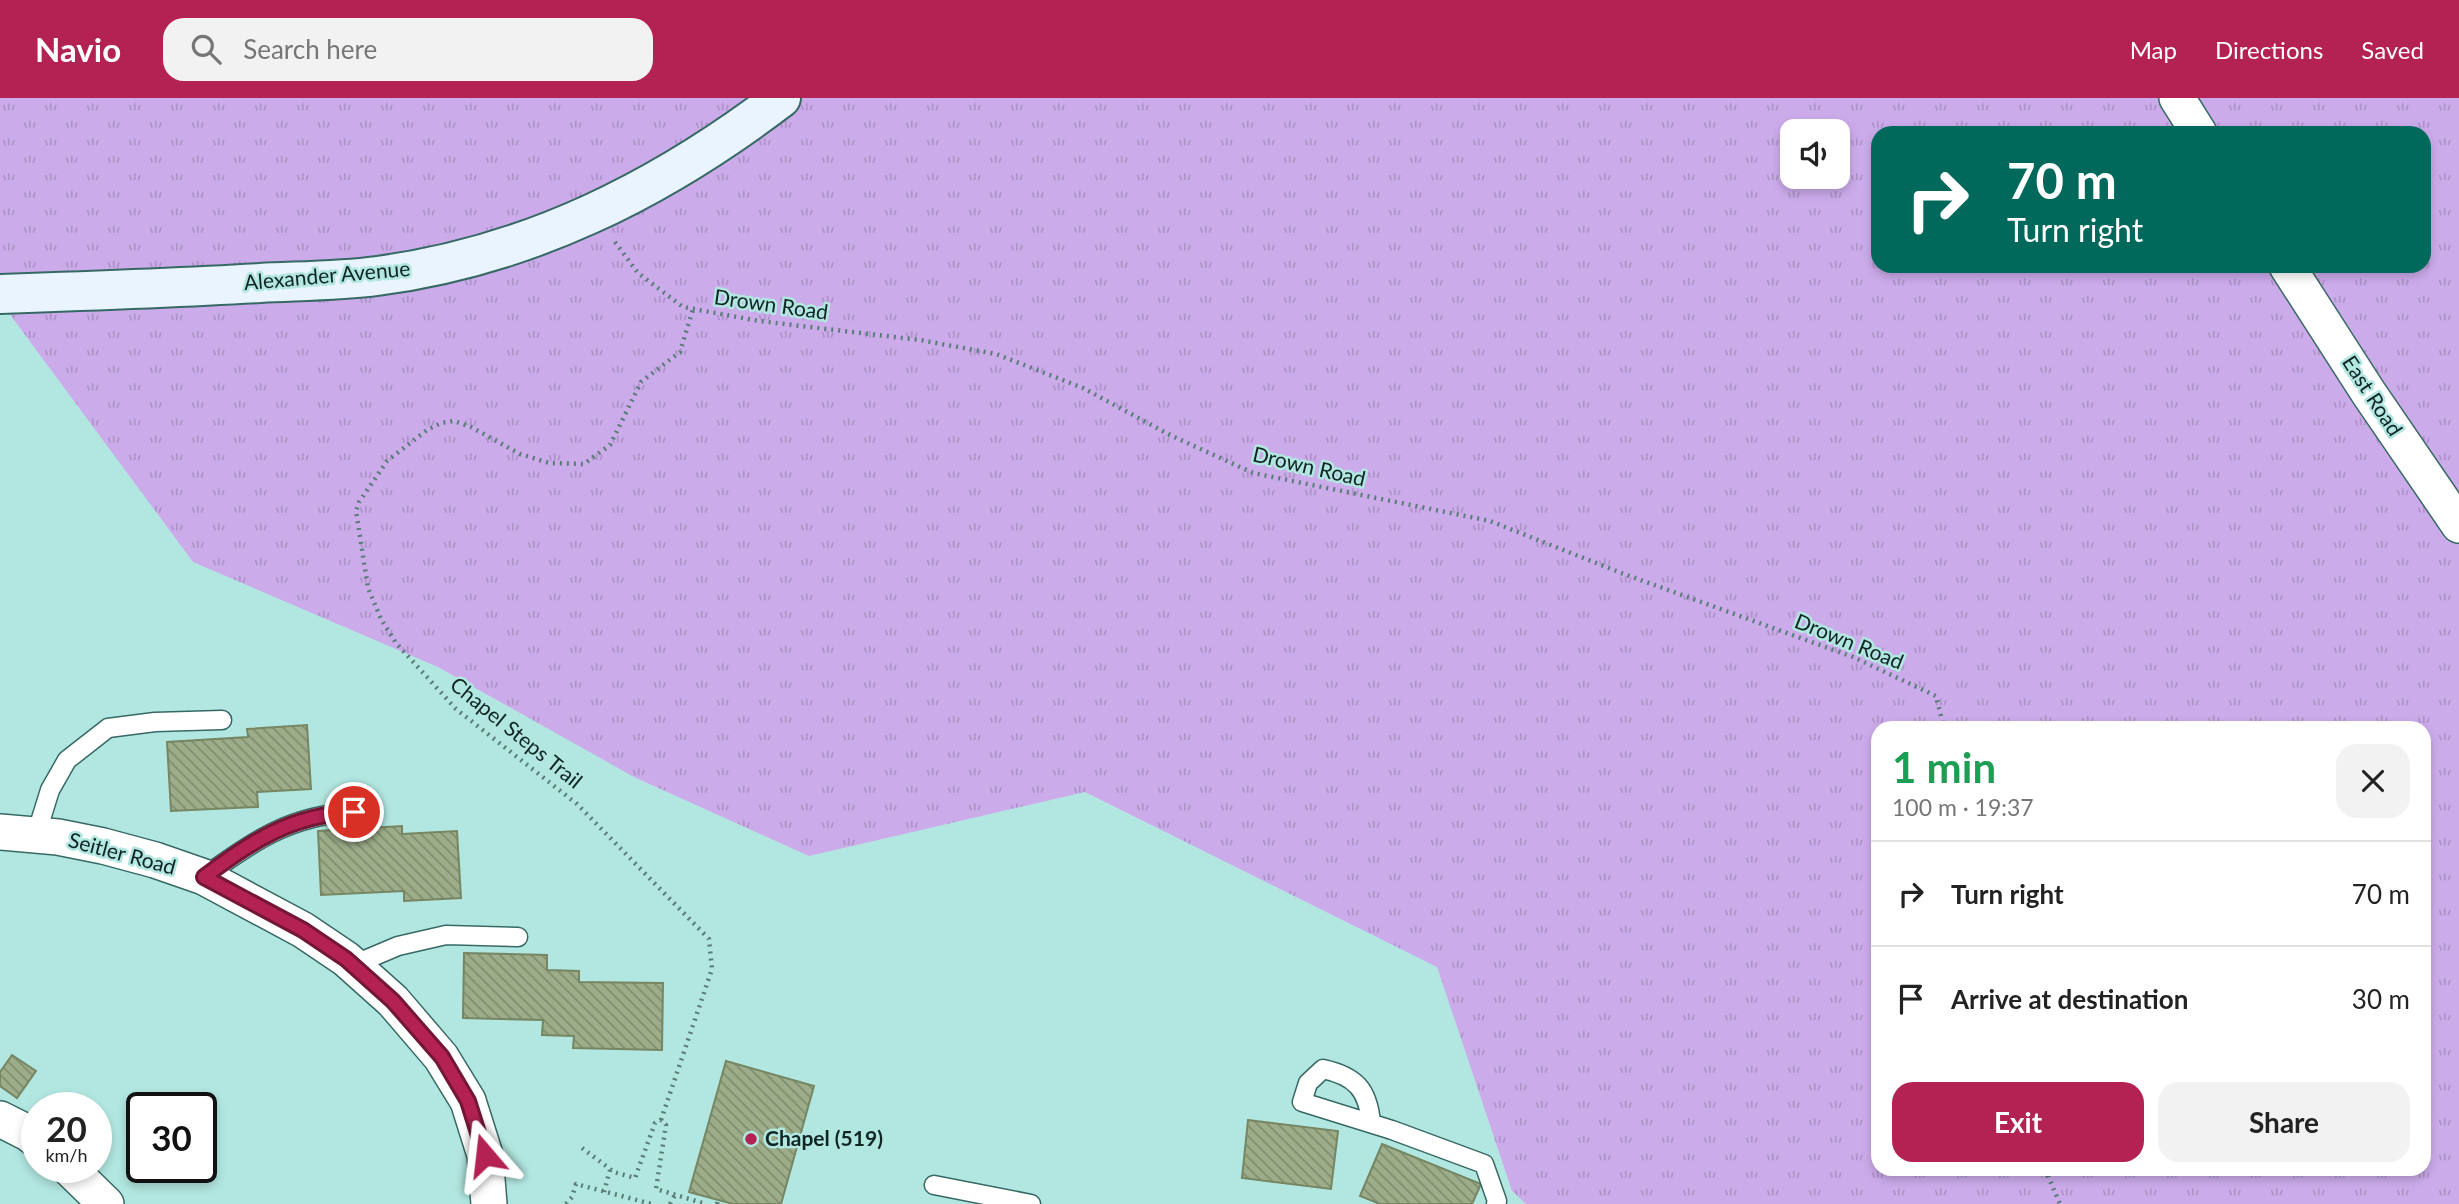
<!DOCTYPE html>
<html lang="en">
<head>
<meta charset="utf-8">
<style>
	:root { --surface:#fff; --page:#f2f2f2; --text:#222; --muted:#767676; --line:#e0e0e0; --accent:#b32252 }
	body { margin:0; font-family:Lato,sans-serif; background:var(--page); color:var(--text); height:100vh; display:flex; flex-direction:column; font-size:26px; white-space:nowrap }
	* { box-sizing:border-box; margin:0 }
	p { font-size:23px; color:var(--muted) }
	.icon { flex:none; width:38px; height:38px; fill:none; stroke:currentColor; stroke-width:2; stroke-linecap:round; stroke-linejoin:round }
	.map { position:relative; flex:1; overflow:hidden }
	.panel { position:absolute; left:1871px; top:623px; width:560px; height:455px; display:flex; flex-direction:column; background:var(--surface); border-radius:21px; box-shadow:0 4px 10px #0003 }
	.panel>* { flex:none }
	.guide { position:absolute; left:1871px; top:28px; width:560px; height:147px; border-radius:21px; box-shadow:0 4px 10px #0003; background:#00695c; color:#fff; overflow:hidden }
	.tools { position:absolute; left:1780px; top:21px; display:grid; gap:14px }
	.tools a { display:grid; place-items:center; width:70px; height:70px; border-radius:14px; background:var(--surface); box-shadow:0 4px 10px #0003; font-size:35px }
	.speed { position:absolute; left:21px; top:994px; display:flex; gap:14px; font-size:35px; font-weight:700; text-align:center }
	.speed>* { display:grid; place-content:center; width:91px; height:91px; border-radius:50%; background:var(--surface); box-shadow:0 4px 10px #0003; line-height:1 }
	.speed small { font-size:18px; font-weight:400 }
	.speed .limit { border:4px solid #111; border-radius:10px; background:#fff; color:#111 }
	.pin { position:absolute; display:grid; place-items:center; width:60px; height:60px; color:#fff; margin:-30px; border:4px solid #fff; border-radius:50%; box-shadow:0 2px 7px #0007 }
	.me { position:absolute; width:77px; margin:-38px; rotate:343deg; stroke-linejoin:round; filter:drop-shadow(0 0 5px #0008) }
	.turn { display:flex; align-items:center; gap:24px; height:147px; padding:0 21px; font-size:32px }
	.turn .icon { width:91px; height:91px; stroke-width:2.5 }
	.turn b { display:block; font-size:49px; line-height:60px }
	.round { display:grid; place-items:center; flex:none; width:74px; height:74px; border-radius:21px; background:var(--page) }
	.head { display:flex; align-items:center; justify-content:space-between; height:119px; padding:0 21px }
	h1 { font-size:42px; font-weight:700; line-height:52px; color:#1e9e55 }
	.primary-button { display:flex; gap:14px; margin-top:auto; padding:14px 21px }
	.primary-button a { flex:1; height:80px; border-radius:21px; background:var(--accent); color:#fff; font-size:28px; font-weight:700; line-height:80px; text-align:center }
	.primary-button a+a { background:var(--page); color:var(--text) }
	ul { padding:0; list-style:none }
	li { display:flex; align-items:center; gap:21px; height:105px; padding:0 21px; border-top:2px solid var(--line) }
	li div { flex:1 }
	li b { display:block; font-size:26px }
	li em { font-style:normal }
	header { display:flex; align-items:center; gap:42px; box-sizing:border-box; height:98px; padding:0 35px; background:var(--accent); color:#fff }
	header strong { font-size:33px }
	nav { display:flex; gap:38px; margin-inline-start:auto; font-size:24px }
	.search { width:490px; height:63px; background:var(--page); display:flex; align-items:center; gap:18px; box-sizing:border-box; padding:0 24px; border-radius:21px; color:var(--muted); font-size:26px }
	.map>svg:first-child { display:block }
	.grass { fill:url(#grass-tufts); fill-rule:evenodd }
	.building { fill:url(#building-back-hatch); stroke:#768662; stroke-width:2 }
	.lines { fill:none; stroke-linecap:round; stroke-linejoin:round }
	.lane-casing { stroke:#376964; stroke-width:21 }
	.street-casing { stroke:#376964; stroke-width:38 }
	.secondary-casing { stroke:#376964; stroke-width:42 }
	.path { stroke:#597d79; stroke-width:4.5; stroke-dasharray:2 5; stroke-linecap:butt }
	.lane { stroke:#fff; stroke-width:18 }
	.street { stroke:#fff; stroke-width:35 }
	.secondary { stroke:#e9f4fe; stroke-width:38 }
	.route-casing { stroke:#741635; stroke-width:18 }
	.route { stroke:#b32252; stroke-width:12 }
	.poi-dot { fill:#b32252; stroke:#b2e7e1; stroke-width:2.5 }
	.labels { text-anchor:middle; stroke-width:5; stroke-linejoin:round; paint-order:stroke }
	.street-label { font-size:21px; fill:#102523; stroke:#b2e7e1 }
	.poi-label { font-size:21px; font-weight:bold; fill:#102523; stroke:#b2e7e1; text-anchor:start }
</style>
</head>
<body>
<header>
<strong>Navio</strong>
<div class="search"><svg class="icon" aria-label="search" viewBox="0 0 24 24"><circle cx="10" cy="10" r="6"/><path d="M15 15l6 6"/></svg>Search here</div>
<nav><a>Map</a><a>Directions</a><a>Saved</a></nav>
</header>
<div class="map">
<svg width="2459" height="1106" viewBox="0 0 2459 1106">
	<defs>
		<pattern id="grass-tufts" width="24" height="20" patternUnits="userSpaceOnUse" patternTransform="scale(1.75)"><rect width="24" height="20" fill="#ccabeb"/><path d="M3 7l-1-3M5 7V3M7 7l1-3M15 17l-1-3M17 17v-4M19 17l1-3" fill="none" stroke="#ae93c9"/></pattern>
		<pattern id="building-back-hatch" width="6" height="6" patternUnits="userSpaceOnUse" patternTransform="scale(1.75)"><rect width="6" height="6" fill="#9dad89"/><path d="M-1 5l2 2M0 0l6 6M5-1l2 2" fill="none" stroke="#7f8d70"/></pattern>
	</defs>
	<rect width="100%" height="100%" fill="#b2e7e1"/>
	<path class="grass" d="M0 0H2459V1106H1526L1512 1093 1437 869 1085 694 809 758 634 679 438 569 193 464 0 203ZM1792 33H1838V79H1792ZM1878 35H2424V168H1878ZM1878 630H2424V1071H1878Z"/>
	<g class="building">
		<polygon points="307,627 311,691 257,694 258,709 171,713 167,644 248,639 247,631"/>
		<polygon points="402,728 402,736 457,733 461,800 404,803 404,793 321,797 318,733"/>
		<polygon points="464,855 547,857 547,872 579,873 579,884 663,885 662,952 573,950 574,938 542,937 543,922 463,920"/>
		<polygon points="12,957 36,973 17,1000 0,988 0,974"/>
		<polygon points="726,963 814,988 781,1106 733,1106 689,1094"/>
		<polygon points="1248,1022 1338,1033 1331,1091 1242,1080"/>
		<polygon points="1382,1046 1481,1086 1472,1106 1380,1106 1360,1098"/>
	</g>
	<g class="lines">
		<g class="lane-casing">
			<g id="lane">
				<polyline points="36,737 50,692 67,662 108,630 155,624 222,622"/>
				<path d="M204 779C253 743 291 717 354 714"/>
				<polyline points="353,867 398,848 446,837 518,839"/>
				<path d="M1371 1025C1368 991 1355 978 1323 971L1308 985 1302 1004 1392 1032 1484 1066 1497 1103 1496 1106"/>
				<polyline points="934,1087 1031,1106"/>
			</g>
		</g>
		<g class="street-casing">
			<g id="street">
				<polyline points="2177,0 2199,35"/>
				<polyline points="2287,168 2368,294 2459,427"/>
				<polyline points="0,734 58,739 103,748 155,762 204,779 303,832 346,861 393,903 441,959 468,1003 485,1057 489,1106"/>
				<polyline points="0,1021 28,1035 37,1042"/>
				<polyline points="68,1069 106,1106"/>
			</g>
		</g>
		<g class="secondary-casing">
			<path id="secondary" d="M0 196C87 193 174 190 260 185 299 183 339 183 377 178 529 158 660 92 781 0"/>
		</g>
		<g class="path">
			<polyline points="615,144 638,175 683,209 759,223 920,242 996,256 1083,290 1170,337 1253,375 1490,423 1624,476 1853,559 1936,598 1944,630"/>
			<polyline points="661,1022 712,871 709,841 577,706 456,611 396,545 381,521 368,490 356,413 359,404 387,363 427,332 441,325 454,323 471,329 520,356 549,365 584,366 610,347 641,284 680,254 693,211"/>
			<polyline points="582,1050 614,1074 635,1080 655,1025 661,1022 666,1027 656,1091 706,1106"/>
			<polyline points="2045,1071 2060,1106"/>
			<polyline points="604,1094 610,1072"/>
			<polyline points="566,1106 572,1099 576,1086 652,1106"/>
			<polyline points="670,1106 675,1097"/>
			<polyline points="717,1106 718,1102"/>
		</g>
		<use href="#lane" class="lane"/>
		<use href="#street" class="street"/>
		<use href="#secondary" class="secondary"/>
	</g>
	<g class="lines">
		<g class="route-casing">
			<path id="route" d="M354 714C290 717 253 743 204 779L303 832 346 861 393 903 442 959 468 1003 485 1057"/>
		</g>
		<use href="#route" class="route"/>
	</g>
	<circle class="poi-dot" cx="751" cy="1041" r="7"/>
	<g class="labels">
		<g class="street-label">
			<text transform="translate(327 178) rotate(-5)" y="7">Alexander Avenue</text>
			<text transform="translate(771 207) rotate(8)" y="7">Drown Road</text>
			<text transform="translate(2372 298) rotate(57)" y="7">East Road</text>
			<text transform="translate(1309 369) rotate(13)" y="7">Drown Road</text>
			<text transform="translate(1849 544) rotate(22)" y="7">Drown Road</text>
			<text transform="translate(516 635) rotate(39)" y="7">Chapel Steps Trail</text>
			<text transform="translate(122 756) rotate(15)" y="7">Seitler Road</text>
		</g>
		<g class="poi-label">
			<text x="765" y="1048">Chapel (519)</text>
		</g>
	</g>
</svg>
<div class="tools">
<a><svg class="icon" aria-label="sound" viewBox="0 0 24 24"><path d="M4 9h4l5-4v14l-5-4H4zM17 9q2 3 0 6"/></svg></a>
</div>
<div class="speed"><div>20<small>km/h</small></div><div class="limit">30</div></div>
<div class="pin" style="left:354px;top:714px;background:#d93025"><svg class="icon" aria-label="arrive" viewBox="0 0 24 24"><path d="M6 21V4h12l-3 4 3 4H6"/></svg></div>
<svg class="me" style="left:485px;top:1057px" viewBox="-20 -20 40 40"><path d="M0-17L14 15 0 8-14 15z" fill="#b32252" stroke="#fff" stroke-width="4"/></svg>
<div class="guide">
<div class="turn"><svg class="icon" aria-label="right" viewBox="0 0 24 24"><path d="M7 20v-9h11M14 6l5 5-5 5"/></svg><div><b>70 m</b>Turn right</div></div>
</div>
<section class="panel">
<div class="head"><div><h1>1 min</h1><p>100 m · 19:37</p></div><a class="round"><svg class="icon" aria-label="close" viewBox="0 0 24 24"><path d="M6 6l12 12M18 6L6 18"/></svg></a></div>
<ul>
<li><svg class="icon" aria-label="right" viewBox="0 0 24 24"><path d="M7 20v-9h11M14 6l5 5-5 5"/></svg><div><b>Turn right</b></div><em>70 m</em></li>
<li><svg class="icon" aria-label="arrive" viewBox="0 0 24 24"><path d="M6 21V4h12l-3 4 3 4H6"/></svg><div><b>Arrive at destination</b></div><em>30 m</em></li>
</ul>
<div class="primary-button"><a>Exit</a><a>Share</a></div>
</section>
</div>
</body>
</html>
